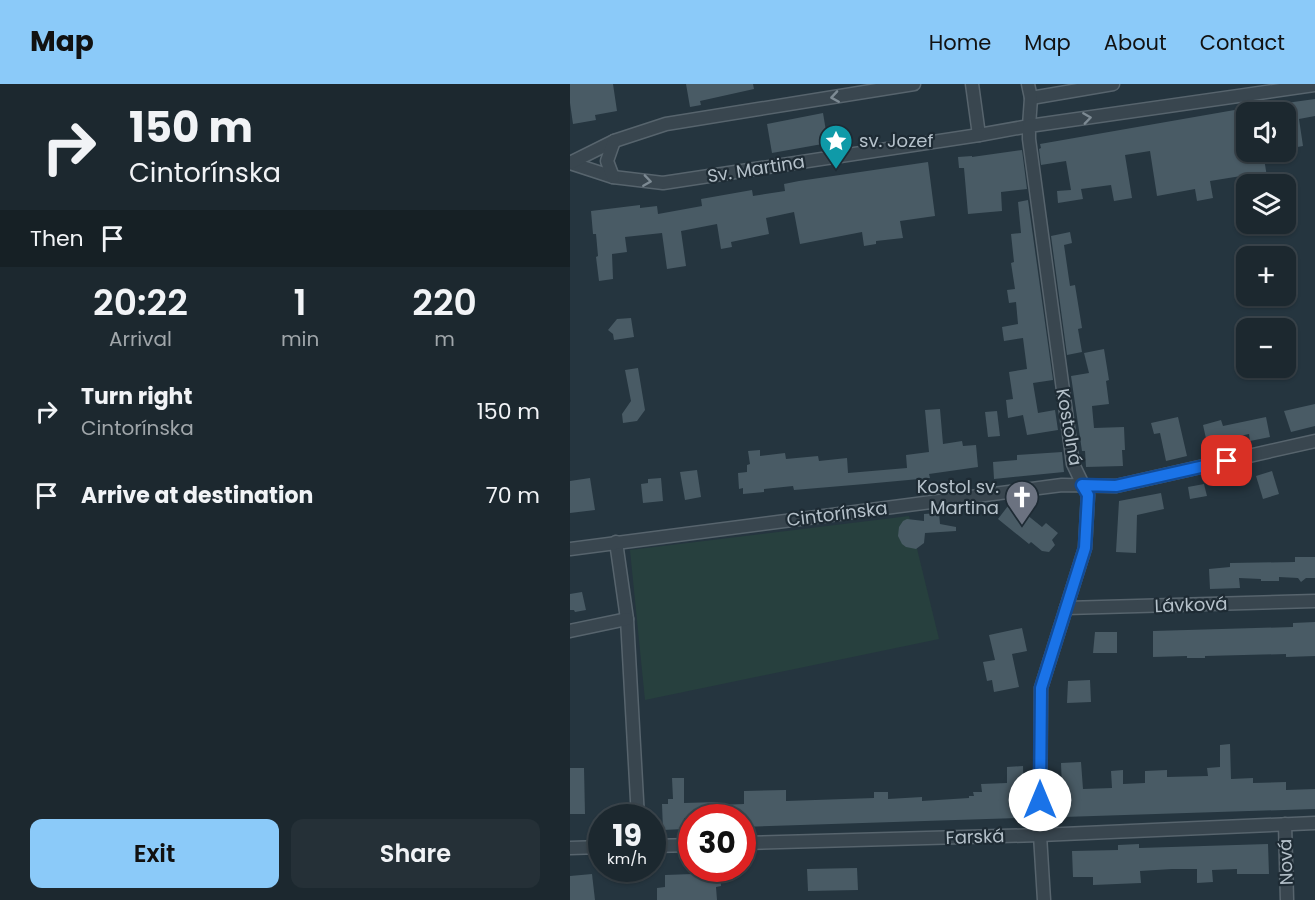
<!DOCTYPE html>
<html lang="en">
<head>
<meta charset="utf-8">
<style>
	:root { --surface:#1c282f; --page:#253037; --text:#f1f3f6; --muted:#a0a6aa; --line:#3a444b; --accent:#8bcaf9 }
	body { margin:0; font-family:Poppins,sans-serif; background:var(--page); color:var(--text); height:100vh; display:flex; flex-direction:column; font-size:22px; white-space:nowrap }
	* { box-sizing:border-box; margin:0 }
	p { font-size:20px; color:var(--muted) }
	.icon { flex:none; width:33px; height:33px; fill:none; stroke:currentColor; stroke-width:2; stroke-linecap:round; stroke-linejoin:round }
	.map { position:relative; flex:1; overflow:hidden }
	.panel { display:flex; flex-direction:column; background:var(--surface); width:570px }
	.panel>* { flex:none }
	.top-card { background:#1c282f; color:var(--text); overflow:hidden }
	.tools { position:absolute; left:666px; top:18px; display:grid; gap:12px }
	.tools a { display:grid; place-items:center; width:60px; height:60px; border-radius:12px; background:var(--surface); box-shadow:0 2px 4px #0004,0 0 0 2px var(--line); font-size:30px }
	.speed { position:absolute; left:18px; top:720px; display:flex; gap:12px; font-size:30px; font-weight:700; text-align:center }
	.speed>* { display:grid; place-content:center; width:78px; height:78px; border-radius:50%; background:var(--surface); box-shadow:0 2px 4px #0004,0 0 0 2px var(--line); line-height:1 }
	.speed small { font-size:15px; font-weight:400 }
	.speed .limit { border:9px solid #d22; background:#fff; color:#111 }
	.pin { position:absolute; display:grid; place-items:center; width:51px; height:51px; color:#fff; margin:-26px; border-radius:12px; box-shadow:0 3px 9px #0006 }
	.me { position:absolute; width:66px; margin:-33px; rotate:0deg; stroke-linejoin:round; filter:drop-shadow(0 0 4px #0008) }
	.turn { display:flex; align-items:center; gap:21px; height:126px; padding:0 30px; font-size:27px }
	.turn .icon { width:78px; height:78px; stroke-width:2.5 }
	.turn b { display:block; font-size:42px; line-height:51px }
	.then { display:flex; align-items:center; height:57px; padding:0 30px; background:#0003; gap:12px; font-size:22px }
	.eta { display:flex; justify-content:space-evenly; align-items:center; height:102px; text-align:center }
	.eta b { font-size:36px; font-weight:600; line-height:42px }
	.action { display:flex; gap:12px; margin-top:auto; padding:12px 30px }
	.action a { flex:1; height:69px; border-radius:12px; background:var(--accent); color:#111; font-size:24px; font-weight:600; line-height:69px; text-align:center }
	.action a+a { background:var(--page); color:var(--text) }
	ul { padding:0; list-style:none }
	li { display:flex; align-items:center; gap:18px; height:84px; padding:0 30px }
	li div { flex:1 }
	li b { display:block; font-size:22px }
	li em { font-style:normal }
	header { display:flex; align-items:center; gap:36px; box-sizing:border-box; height:84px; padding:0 30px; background:var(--accent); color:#111 }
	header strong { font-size:28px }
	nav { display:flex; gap:33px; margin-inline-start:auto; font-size:21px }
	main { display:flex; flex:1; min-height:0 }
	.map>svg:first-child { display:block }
	.green { fill:#27403e }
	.building { fill:#495b65 }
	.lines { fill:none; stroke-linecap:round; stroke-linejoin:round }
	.street-casing { stroke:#57646d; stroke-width:15 }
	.street { stroke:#39464f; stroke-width:12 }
	.oneway { stroke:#7d8a93 }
	.route-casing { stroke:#114b97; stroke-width:15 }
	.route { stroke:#1a73e8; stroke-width:10 }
	.labels { text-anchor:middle; stroke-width:4.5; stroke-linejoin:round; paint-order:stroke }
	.poi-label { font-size:18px; fill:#b5c1ca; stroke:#1e2b34; text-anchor:start }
	.street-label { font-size:18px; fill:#b5c1ca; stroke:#1e2b34 }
</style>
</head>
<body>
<header>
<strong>Map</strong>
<nav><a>Home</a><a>Map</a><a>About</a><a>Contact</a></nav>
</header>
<main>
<section class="panel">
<div class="top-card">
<div class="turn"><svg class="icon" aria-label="right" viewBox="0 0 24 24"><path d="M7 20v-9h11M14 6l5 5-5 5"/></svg><div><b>150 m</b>Cintorínska</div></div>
<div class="then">Then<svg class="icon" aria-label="arrive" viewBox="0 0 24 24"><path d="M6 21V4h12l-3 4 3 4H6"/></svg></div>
</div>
<div class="eta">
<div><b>20:22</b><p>Arrival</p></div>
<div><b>1</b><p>min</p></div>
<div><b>220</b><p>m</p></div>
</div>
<ul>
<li><svg class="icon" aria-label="right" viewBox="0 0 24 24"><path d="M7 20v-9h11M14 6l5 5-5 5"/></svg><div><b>Turn right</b><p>Cintorínska</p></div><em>150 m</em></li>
<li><svg class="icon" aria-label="arrive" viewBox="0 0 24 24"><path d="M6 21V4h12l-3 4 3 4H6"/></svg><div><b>Arrive at destination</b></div><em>70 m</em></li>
</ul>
<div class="action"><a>Exit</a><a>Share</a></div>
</section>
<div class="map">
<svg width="745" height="816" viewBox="0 0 745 816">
	<rect width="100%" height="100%" fill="#25353f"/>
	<polygon class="green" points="339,432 369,555 75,616 60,466"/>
	<g class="building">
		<polygon points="0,0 43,0 47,27 25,31 26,36 3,40 0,19"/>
		<polygon points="116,0 183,0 184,5 130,17 131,21 120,23"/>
		<polygon points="745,15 745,32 729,35 733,62 722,64 716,32 716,19"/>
		<polygon points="676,24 676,44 669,45 673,68 693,68 697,93 672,98 671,92 640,97 643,114 627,117 625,105 587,112 580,67 555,71 562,114 544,117 541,101 511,105 513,115 488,119 487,107 501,106 496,77 471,81 469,65 471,64 470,60"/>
		<polygon points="253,29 258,59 202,69 197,40"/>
		<polygon points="452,66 457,105 431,108 432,127 398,130 394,84 389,84 388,73 402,72 402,73"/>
		<polygon points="358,78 365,132 330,137 333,154 306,157 306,160 294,162 292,148 230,160 224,128 196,134 199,150 161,158 162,163 151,165 147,140 111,147 116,182 97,185 92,149 55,153 57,168 42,170 43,195 29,197 26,173 28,172 26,150 23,150 21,127 70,121 70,124 87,122 88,130 132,122 131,115 182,106 183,112 215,107 214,100 229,97"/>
		<polygon points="458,116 483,296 463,299 468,329 485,326 488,346 457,351 453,331 438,334 436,316 443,315 439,288 457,285 453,254 434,257 432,243 448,240 446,218 439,219 437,206 445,205 441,179 444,178 441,150 451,149 448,118"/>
		<polygon points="500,148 502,159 494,161 500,202 505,201 512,244 508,245 512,268 497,271 481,152"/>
		<polygon points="61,234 64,253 44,256 43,250 38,246 47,235"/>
		<polygon points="534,265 539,296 536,297 539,320 522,322 524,344 554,343 555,366 552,366 553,382 516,383 515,367 512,367 501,292 519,289 514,269"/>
		<polygon points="68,284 75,326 67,337 53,339 52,330 61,317 55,286"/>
		<polygon points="745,320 745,342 721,348 714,327"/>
		<polygon points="370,325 373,360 392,357 393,362 406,361 408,383 359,390 360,394 295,400 224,406 223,402 194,405 194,408 173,410 173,404 169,405 168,389 177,388 177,381 180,380 178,367 190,366 190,372 215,369 216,375 248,372 249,377 277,374 278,389 337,384 336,371 359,368 355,326"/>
		<polygon points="427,327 430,352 418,353 415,328"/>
		<polygon points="608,333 617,372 596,377 590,349 584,350 581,339"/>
		<polygon points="696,333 700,353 680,357 679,350 656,355 658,363 639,368 633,341 651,336 653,342"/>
		<polygon points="492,368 494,388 424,395 423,378 447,376 447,371"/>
		<polygon points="127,386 131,413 115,416 110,388"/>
		<polygon points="702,387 709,410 693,415 686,392"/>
		<polygon points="20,394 25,426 0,429 0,397"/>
		<polygon points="91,394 93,417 73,419 71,400 78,399 78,395"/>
		<polygon points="634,400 637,412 620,415 618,403"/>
		<polygon points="591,409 594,425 567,431 566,469 546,468 549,417"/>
		<polygon points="441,418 472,443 476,439 488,449 482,456 485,461 479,468 472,467 461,458 459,460 428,435"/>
		<polygon points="369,429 370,440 386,443 386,447 355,449 354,459 346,465 336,463 332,460 328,452 329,443 333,437 337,435 354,437 354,430"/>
		<polygon points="725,473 745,473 745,494 736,494 731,498 728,494 709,493 709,497 691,497 691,495 669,494 670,504 640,505 639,485 660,483 660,479 725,478"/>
		<polygon points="12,508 16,526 5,528 4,526 0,526 0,510"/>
		<polygon points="745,538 745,572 716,573 716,570 635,572 635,574 617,574 617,572 583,573 583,547 723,543 723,539"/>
		<polygon points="452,544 457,567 442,570 449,603 424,608 422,596 417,597 413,578 425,576 419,551"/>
		<polygon points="525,548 547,548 547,569 523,569"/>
		<polygon points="520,596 521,618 497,619 498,597"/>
		<polygon points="660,660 661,695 683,694 683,699 716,698 716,706 745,705 745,725 493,733 491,679 511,678 513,705 542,704 541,687 553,686 553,700 575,699 575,687 597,686 597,693 638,692 637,684 650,683 650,661"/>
		<polygon points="453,682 454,715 450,715 451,734 172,743 172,734 114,734 114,745 93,746 92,720 98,720 98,715 103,715 102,694 114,694 114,719 148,718 148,721 174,720 174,707 216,706 216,717 304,714 304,708 318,708 318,715 352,713 352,717 399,714 399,712 404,712 403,708 412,708 411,700 437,699 437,683"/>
		<polygon points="0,684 14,684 15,730 0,730"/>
		<polygon points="569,760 569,764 698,760 699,790 667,790 667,785 642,786 643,798 627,799 627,785 602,785 570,787 571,799 523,801 523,793 503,793 502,767 548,766 548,761"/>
		<polygon points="287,784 288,806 238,807 237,785"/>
		<polygon points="150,789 151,802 146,803 147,816 87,816 87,804 95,803 95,791"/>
		<polygon points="22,790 25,816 0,816 0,792"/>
	</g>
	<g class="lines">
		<g class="street-casing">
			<g id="street">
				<polyline points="402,0 409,51"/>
				<polyline points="461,14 543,0"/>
				<polyline points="0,79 43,93 93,99 409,51 459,42 461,14 458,0"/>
				<polyline points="0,79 44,57 96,40 344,0"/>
				<polyline points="43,93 37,77 44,57"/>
				<polyline points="46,458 57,535 68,734"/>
				<polyline points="0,465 492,401 546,402 745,357"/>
				<polyline points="496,524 745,517"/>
				<polyline points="0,547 57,535"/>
				<polyline points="715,740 717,816"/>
				<polyline points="172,759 470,751 745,739"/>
				<polyline points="82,762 122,761"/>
				<polyline points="0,764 32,763"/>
				<polyline points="474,816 470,751 471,604 515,464 518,411 503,380 459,55 459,42 745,1"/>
			</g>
		</g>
		<use href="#street" class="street"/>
	</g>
	<defs><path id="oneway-chevron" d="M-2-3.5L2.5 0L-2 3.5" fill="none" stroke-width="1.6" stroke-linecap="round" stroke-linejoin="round" transform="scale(1.5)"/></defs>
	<g class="oneway">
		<use href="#oneway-chevron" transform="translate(265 13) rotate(171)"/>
		<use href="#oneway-chevron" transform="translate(517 34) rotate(-8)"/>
		<use href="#oneway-chevron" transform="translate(77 97) rotate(8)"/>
	</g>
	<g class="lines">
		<g class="route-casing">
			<polyline id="route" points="470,716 471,604 515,464 518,411 512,401 546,402 657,377"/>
		</g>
		<use href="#route" class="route"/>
	</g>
	<defs>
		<g id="sight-pin" transform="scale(1.725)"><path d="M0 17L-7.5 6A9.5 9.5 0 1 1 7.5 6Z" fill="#0f9aa8" stroke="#1e2b34"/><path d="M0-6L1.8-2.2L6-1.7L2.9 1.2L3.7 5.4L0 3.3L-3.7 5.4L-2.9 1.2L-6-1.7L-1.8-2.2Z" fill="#fff"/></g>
		<g id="church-pin" transform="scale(1.725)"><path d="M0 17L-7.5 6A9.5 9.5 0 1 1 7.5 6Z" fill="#6b7280" stroke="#1e2b34"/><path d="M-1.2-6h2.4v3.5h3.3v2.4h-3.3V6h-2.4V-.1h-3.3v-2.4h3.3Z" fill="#fff"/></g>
	</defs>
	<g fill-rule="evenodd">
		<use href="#sight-pin" x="266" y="57"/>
		<use href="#church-pin" x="452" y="413"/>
	</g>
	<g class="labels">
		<g class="poi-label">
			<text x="289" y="63">sv. Jozef</text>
			<text x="429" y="409" text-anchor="end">Kostol sv.<tspan x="429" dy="21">Martina</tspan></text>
		</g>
		<g class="street-label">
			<text transform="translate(186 85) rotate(-9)" y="6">Sv. Martina</text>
			<text transform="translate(499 343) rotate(80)" y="6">Kostolná</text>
			<text transform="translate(267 430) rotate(-7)" y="6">Cintorínska</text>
			<text transform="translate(621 521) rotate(-2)" y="6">Lávková</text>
			<text transform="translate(405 753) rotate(-2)" y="6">Farská</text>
			<text transform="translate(716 778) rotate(-92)" y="6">Nová</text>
		</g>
	</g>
</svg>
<div class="tools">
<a><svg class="icon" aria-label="sound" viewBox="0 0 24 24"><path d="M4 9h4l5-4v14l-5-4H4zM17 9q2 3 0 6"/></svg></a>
<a><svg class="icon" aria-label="layers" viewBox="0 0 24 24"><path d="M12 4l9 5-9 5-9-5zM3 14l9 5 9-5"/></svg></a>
<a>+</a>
<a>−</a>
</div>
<div class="speed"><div>19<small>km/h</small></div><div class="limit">30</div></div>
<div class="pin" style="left:657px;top:377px;background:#d93025"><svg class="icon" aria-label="arrive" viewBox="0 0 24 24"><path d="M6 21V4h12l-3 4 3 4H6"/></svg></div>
<svg class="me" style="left:470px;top:716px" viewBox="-20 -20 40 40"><circle r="19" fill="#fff"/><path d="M0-13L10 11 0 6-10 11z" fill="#1a73e8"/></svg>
</div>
</main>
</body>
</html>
